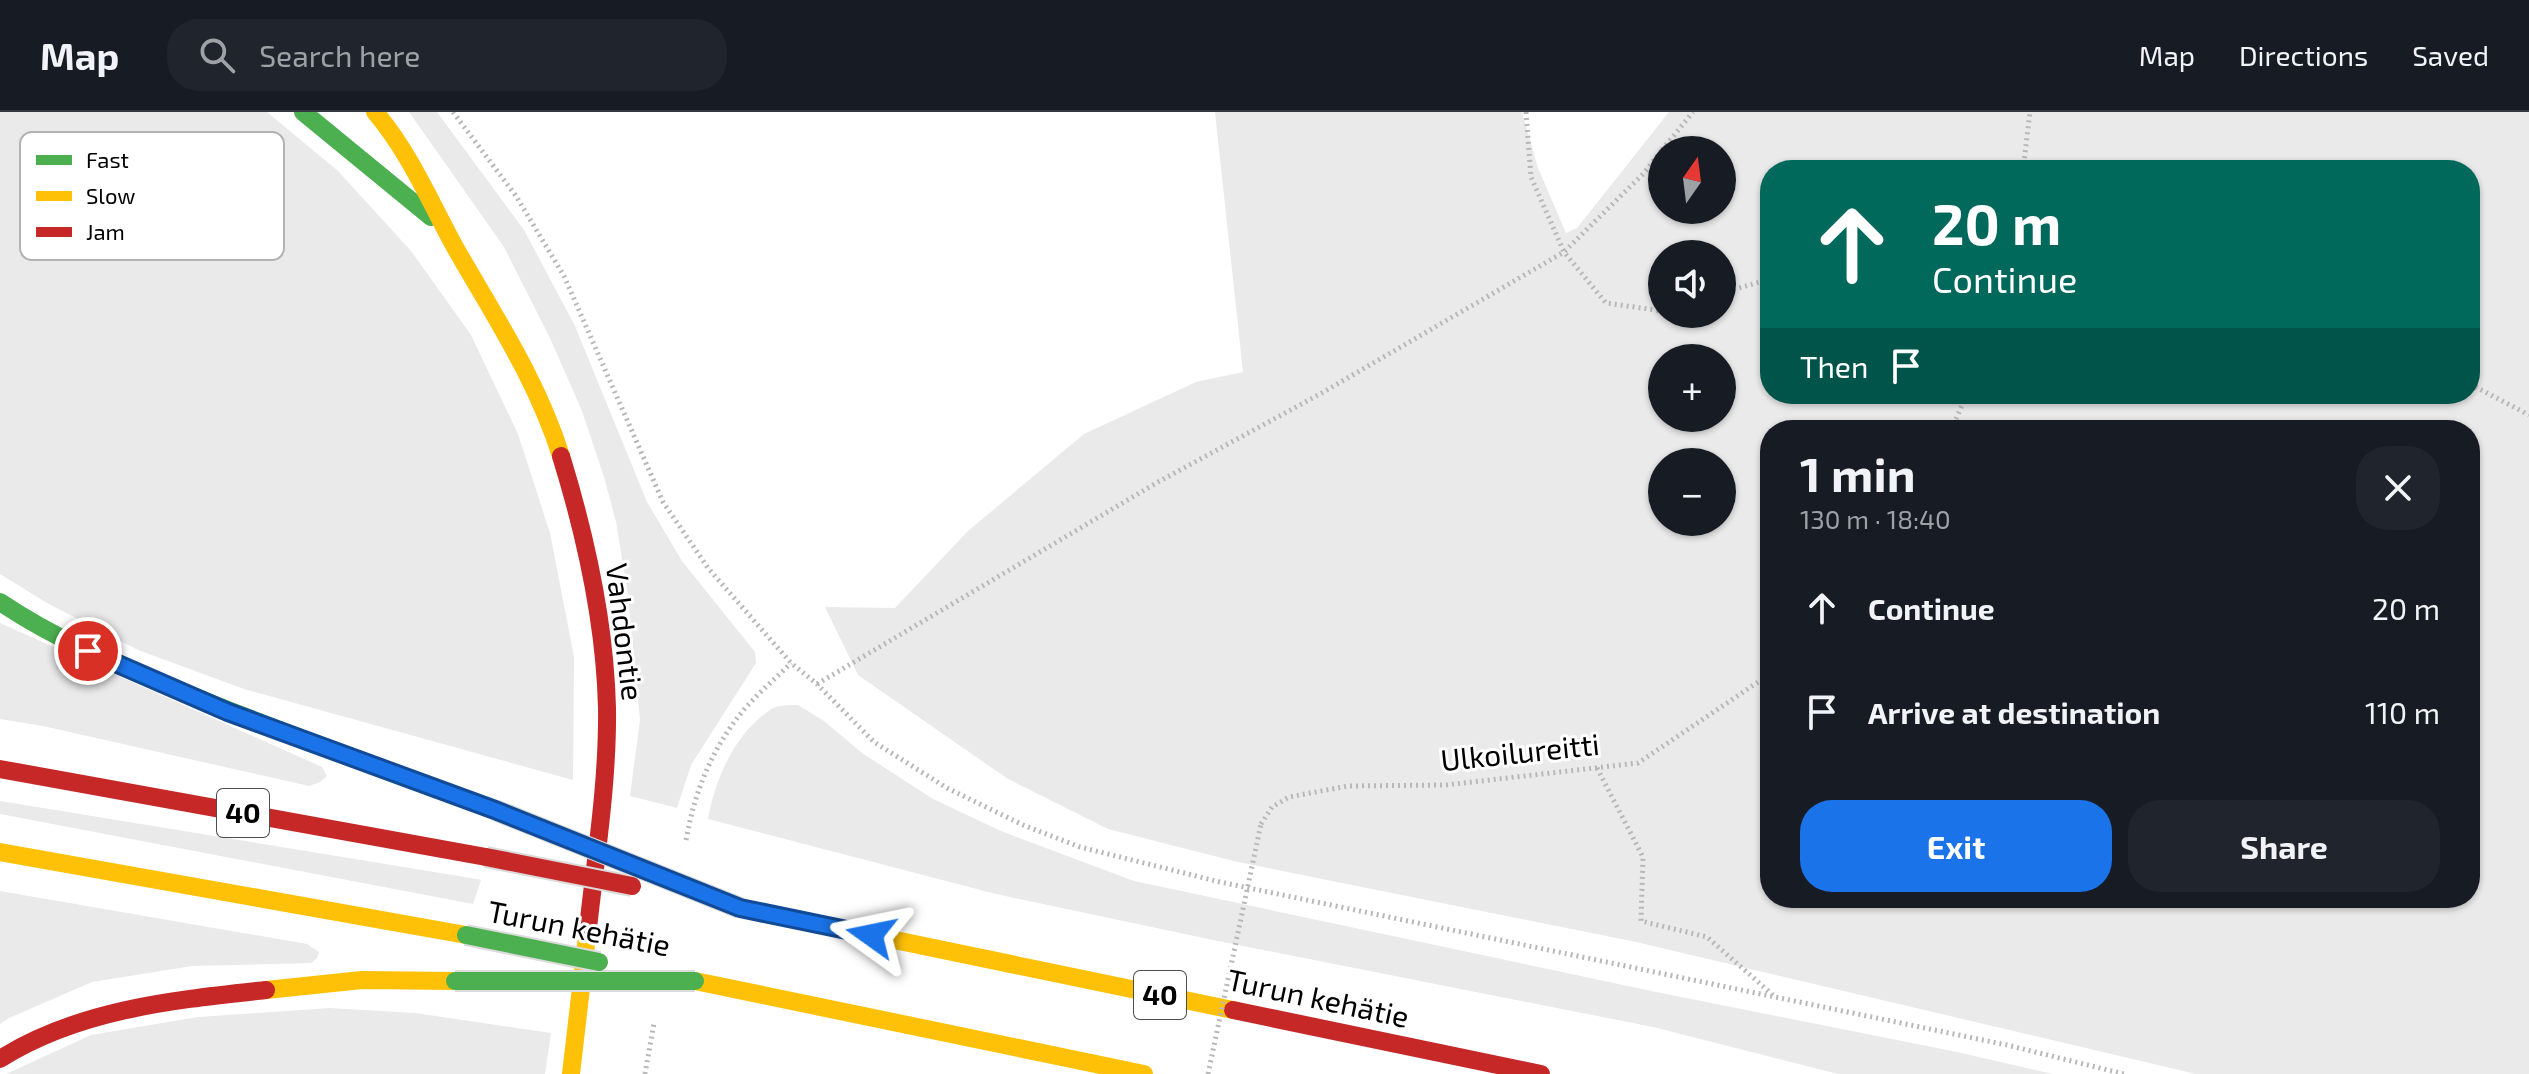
<!DOCTYPE html>
<html lang="en">
<head>
<meta charset="utf-8">
<style>
	:root { --surface:#171b24; --page:#20242c; --text:#f1f3f6; --muted:#9ea1a6; --line:#363941; --accent:#1a73e8 }
	body { margin:0; font-family:"Exo 2",sans-serif; background:var(--page); color:var(--text); height:100vh; display:flex; flex-direction:column; font-size:30px; white-space:nowrap }
	* { box-sizing:border-box; margin:0 }
	p { font-size:26px; color:var(--muted) }
	.icon { flex:none; width:44px; height:44px; fill:none; stroke:currentColor; stroke-width:2; stroke-linecap:round; stroke-linejoin:round }
	.map { position:relative; flex:1; overflow:hidden }
	.panel { position:absolute; left:1760px; top:308px; width:720px; height:488px; display:flex; flex-direction:column; background:var(--surface); border-radius:32px; box-shadow:0 2px 6px #0004 }
	.panel>* { flex:none }
	.top-card { position:absolute; left:1760px; top:48px; width:720px; height:244px; border-radius:32px; box-shadow:0 2px 6px #0004; background:#00695c; color:#fff; overflow:hidden }
	.needle { width:52px; rotate:14deg }
	.tools { position:absolute; left:1648px; top:24px; display:grid; gap:16px }
	.tools a { display:grid; place-items:center; width:88px; height:88px; border-radius:50%; background:var(--surface); box-shadow:0 2px 6px #0004; font-size:40px }
	.pin { position:absolute; display:grid; place-items:center; width:68px; height:68px; color:#fff; margin:-34px; border:4px solid #fff; border-radius:50%; box-shadow:0 2px 8px #0007 }
	.me { position:absolute; width:88px; margin:-44px; rotate:282deg; stroke-linejoin:round; filter:drop-shadow(0 0 6px #0008) }
	.turn { display:flex; align-items:center; gap:28px; height:168px; padding:0 40px; font-size:36px }
	.turn .icon { width:104px; height:104px; stroke-width:2.5 }
	.turn b { display:block; font-size:56px; line-height:68px }
	.then { display:flex; align-items:center; height:76px; padding:0 40px; background:#0003; gap:16px; font-size:30px }
	.round { display:grid; place-items:center; flex:none; width:84px; height:84px; border-radius:32px; background:var(--page) }
	.overview { display:flex; align-items:center; justify-content:space-between; height:136px; padding:0 40px }
	h1 { font-size:48px; font-weight:700; line-height:60px }
	.primary-button { display:flex; gap:16px; margin-top:auto; padding:16px 40px }
	.primary-button a { flex:1; height:92px; border-radius:32px; background:var(--accent); color:#fff; font-size:32px; font-weight:700; line-height:92px; text-align:center }
	.primary-button a+a { background:var(--page); color:var(--text) }
	ul { padding:0; list-style:none }
	li { display:flex; align-items:center; gap:24px; height:104px; padding:0 40px }
	li div { flex:1 }
	li b { display:block; font-size:30px }
	li em { font-style:normal }
	header { display:flex; align-items:center; gap:48px; box-sizing:border-box; height:112px; padding:0 40px; background:var(--surface); border-bottom:2px solid var(--line) }
	header strong { font-size:38px }
	nav { display:flex; gap:44px; margin-inline-start:auto; font-size:28px }
	.search { width:560px; height:72px; background:var(--page); display:flex; align-items:center; gap:20px; box-sizing:border-box; padding:0 28px; border-radius:32px; color:var(--muted); font-size:30px }
	.map>svg:first-child { display:block }
	.green { fill:#eaeaea; fill-rule:evenodd }
	.lines { fill:none; stroke-linecap:round; stroke-linejoin:round }
	.path { stroke:#b8b8b8; stroke-width:5; stroke-dasharray:2 4; stroke-linecap:butt }
	.fast { stroke:#4caf50; stroke-width:18 }
	.slow { stroke:#ffc107; stroke-width:18 }
	.jam { stroke:#c62828; stroke-width:18 }
	.fast-bridge-casing { stroke:#dbdbdb; stroke-width:22; stroke-linecap:butt }
	.slow-bridge-casing { stroke:#dbdbdb; stroke-width:22; stroke-linecap:butt }
	.jam-bridge-casing { stroke:#dbdbdb; stroke-width:22; stroke-linecap:butt }
	.path-bridge { stroke:#b8b8b8; stroke-width:5; stroke-dasharray:2 4; stroke-linecap:butt }
	.fast-bridge { stroke:#4caf50; stroke-width:18 }
	.slow-bridge { stroke:#ffc107; stroke-width:18 }
	.jam-bridge { stroke:#c62828; stroke-width:18 }
	.route-casing { stroke:#114b97; stroke-width:20 }
	.route { stroke:#1a73e8; stroke-width:14 }
	.labels { text-anchor:middle; stroke-width:6; stroke-linejoin:round; paint-order:stroke }
	.shield { fill:#fff; stroke:#4c4c4c; stroke-width:2 }
	.shield-label { font-size:28px; font-weight:bold; fill:#000 }
	.street-label { font-size:30px; fill:#000; stroke:#fff }
	.key { fill:#fff; stroke:#b2b2b2; stroke-width:2 }
	.key-label { font-size:22px; fill:#000 }
</style>
</head>
<body>
<header>
<strong>Map</strong>
<div class="search"><svg class="icon" aria-label="search" viewBox="0 0 24 24"><circle cx="10" cy="10" r="6"/><path d="M15 15l6 6"/></svg>Search here</div>
<nav><a>Map</a><a>Directions</a><a>Saved</a></nav>
</header>
<div class="map">
<svg width="2529" height="962" viewBox="0 0 2529 962">
	<rect width="100%" height="100%" fill="#fff"/>
	<g class="green">
		<polygon points="0,0 267,0 338,59 411,139 471,223 518,322 550,421 574,545 573,668 244,577 138,538 47,491 0,462"/>
		<polygon points="409,0 437,0 524,118 575,214 647,390 682,449 755,540 756,551 691,653 677,696 630,684 640,608 627,476 616,410 604,365 582,299 550,226 504,135"/>
		<path d="M1215 0H1522L1538 56 1566 121 1577 116 1669 0H2529V962H2196L1636 830 1238 750 1108 717 1008 667 858 563 825 495 895 496 968 419 1084 322 1196 270 1243 260ZM1722 38V98H1662V38ZM2470 58V282H1770V58ZM1722 142V202H1662V142ZM1722 246V306H1662V246ZM2470 318V786H1770V318ZM1722 350V410H1662V350Z"/>
		<polygon points="0,511 322,655 327,664 320,670 309,674 43,614 0,607"/>
		<path d="M798 593 824 609 862 641 933 687 1001 719 1134 769 1661 881 1957 940 2053 962H1838L1653 915 1213 828 996 782 708 707C715 666 736 619 773 596 780 593 790 593 798 593Z"/>
		<polygon points="0,689 477,767 481,768 473,792 0,702"/>
		<polygon points="0,779 307,832 319,840 317,846 311,851 192,854 92,870 9,906 0,912"/>
		<polygon points="330,896 415,901 551,921 545,962 6,962 91,923 198,905"/>
	</g>
	<g class="lines">
		<g class="path">
			<polyline points="453,0 516,84 564,164 663,390 708,456 791,551 817,572 874,630 947,676 1023,713 1080,735 1220,770 2007,933 2124,962"/>
			<polyline points="1526,0 1531,65 1564,140 1606,191 1662,199"/>
			<polyline points="1662,38 1693,0"/>
			<polyline points="2023,58 2030,0"/>
			<polyline points="1722,181 1770,167"/>
			<polyline points="2470,272 2529,303"/>
			<polyline points="1951,318 1967,282"/>
			<polyline points="817,572 1158,370 1320,282 1564,140 1644,61 1662,38"/>
			<polyline points="1597,656 1643,745 1641,809 1707,825 1774,884"/>
			<polyline points="1261,712 1272,695 1289,685 1348,674 1446,673 1638,651 1770,562"/>
			<path d="M686 728C694 684 708 646 735 609 750 588 773 569 791 551"/>
			<polyline points="645,962 654,911"/>
		</g>
		<g class="fast">
			<polyline points="303,0 431,105"/>
			<path d="M0 490C56 528 118 553 181 579 284 622 390 659 495 698"/>
		</g>
		<g class="slow">
			<path d="M375 0C410 41 430 90 456 137 495 205 537 268 561 344"/>
			<polyline points="0,740 466,823"/>
			<polyline points="740,796 1233,898"/>
			<polyline points="695,869 1144,962"/>
			<polyline points="266,878 362,868 455,869"/>
			<polyline points="571,962 588,816"/>
		</g>
		<g class="jam">
			<path d="M561 344C586 425 605 510 607 596 608 669 596 743 588 816"/>
			<polyline points="0,657 486,745"/>
			<polyline points="1233,898 1541,962"/>
			<path d="M0 947C79 897 175 888 266 878"/>
		</g>
		<g class="fast-bridge-casing">
			<g id="fast-bridge">
				<polyline points="466,823 599,850"/>
				<polyline points="455,869 695,869"/>
			</g>
		</g>
		<g class="slow-bridge-casing">
			<polyline id="slow-bridge" points="495,698 740,796"/>
		</g>
		<g class="jam-bridge-casing">
			<polyline id="jam-bridge" points="486,745 632,774"/>
		</g>
		<polyline class="path-bridge" points="1208,962 1261,712"/>
		<use href="#fast-bridge" class="fast-bridge"/>
		<use href="#slow-bridge" class="slow-bridge"/>
		<use href="#jam-bridge" class="jam-bridge"/>
	</g>
	<g class="lines">
		<g class="route-casing">
			<polyline id="route" points="88,539 228,600 495,698 740,796 871,823"/>
		</g>
		<use href="#route" class="route"/>
	</g>
	<g class="labels">
		<g class="shield">
			<rect x="217" y="677" width="52" height="48" rx="6"/>
			<rect x="1134" y="859" width="52" height="48" rx="6"/>
		</g>
		<g class="shield-label">
			<text x="243" y="711">40</text>
			<text x="1160" y="893">40</text>
		</g>
		<g class="street-label">
			<text transform="translate(624 520) rotate(83)" y="10">Vahdontie</text>
			<text transform="translate(1520 641) rotate(-6)" y="10">Ulkoilureitti</text>
			<text transform="translate(579 817) rotate(11)" y="10">Turun kehätie</text>
			<text transform="translate(1318 887) rotate(12)" y="10">Turun kehätie</text>
		</g>
	</g>
	<rect x="20" y="20" width="264" height="128" rx="12" class="key"/>
	<rect x="36" y="43" width="36" height="10" fill="#4caf50"/>
	<rect x="36" y="79" width="36" height="10" fill="#ffc107"/>
	<rect x="36" y="115" width="36" height="10" fill="#c62828"/>
	<g class="key-label">
		<text x="86" y="56">Fast</text>
		<text x="86" y="92">Slow</text>
		<text x="86" y="128">Jam</text>
	</g>
</svg>
<div class="tools">
<a><svg class="needle" viewBox="-14 -14 28 28"><path d="M0-13l5 13h-10z" fill="#e53935"/><path d="M0 13l5-13h-10z" fill="#9ea1a6"/></svg></a>
<a><svg class="icon" aria-label="sound" viewBox="0 0 24 24"><path d="M4 9h4l5-4v14l-5-4H4zM17 9q2 3 0 6"/></svg></a>
<a>+</a>
<a>−</a>
</div>
<div class="pin" style="left:88px;top:539px;background:#d93025"><svg class="icon" aria-label="arrive" viewBox="0 0 24 24"><path d="M6 21V4h12l-3 4 3 4H6"/></svg></div>
<svg class="me" style="left:871px;top:823px" viewBox="-20 -20 40 40"><path d="M0-17L14 15 0 8-14 15z" fill="#1a73e8" stroke="#fff" stroke-width="4"/></svg>
<div class="top-card">
<div class="turn"><svg class="icon" aria-label="ahead" viewBox="0 0 24 24"><path d="M12 20V5M6 11l6-6 6 6"/></svg><div><b>20 m</b>Continue</div></div>
<div class="then">Then<svg class="icon" aria-label="arrive" viewBox="0 0 24 24"><path d="M6 21V4h12l-3 4 3 4H6"/></svg></div>
</div>
<section class="panel">
<div class="overview"><div><h1>1 min</h1><p>130 m · 18:40</p></div><a class="round"><svg class="icon" aria-label="close" viewBox="0 0 24 24"><path d="M6 6l12 12M18 6L6 18"/></svg></a></div>
<ul>
<li><svg class="icon" aria-label="ahead" viewBox="0 0 24 24"><path d="M12 20V5M6 11l6-6 6 6"/></svg><div><b>Continue</b></div><em>20 m</em></li>
<li><svg class="icon" aria-label="arrive" viewBox="0 0 24 24"><path d="M6 21V4h12l-3 4 3 4H6"/></svg><div><b>Arrive at destination</b></div><em>110 m</em></li>
</ul>
<div class="primary-button"><a>Exit</a><a>Share</a></div>
</section>
</div>
</body>
</html>
